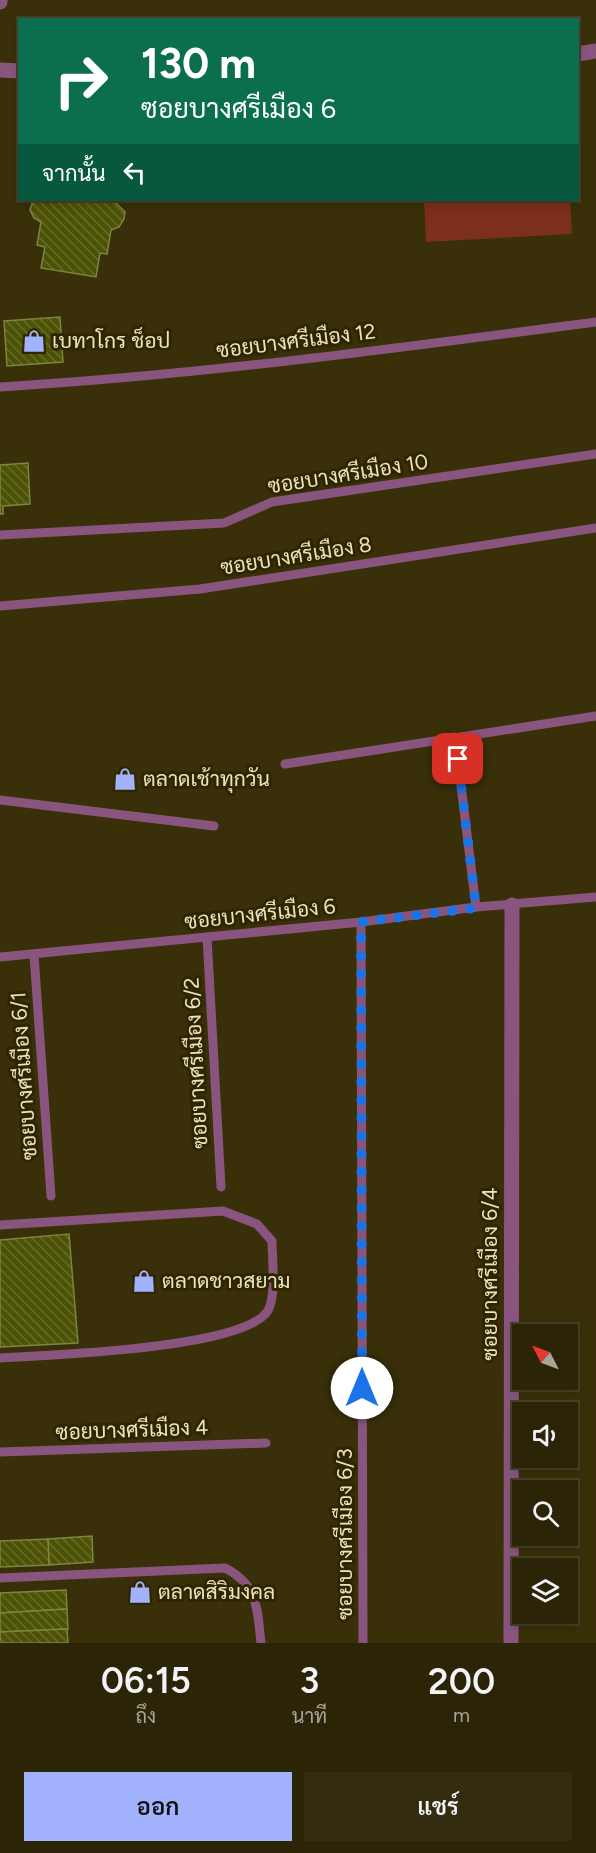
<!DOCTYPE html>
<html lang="th">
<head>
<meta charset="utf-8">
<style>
	:root { --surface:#2b2407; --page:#332c11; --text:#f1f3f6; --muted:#a6a49b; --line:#474128; --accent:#a3b2fd }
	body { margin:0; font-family:Figtree,Sarabun,sans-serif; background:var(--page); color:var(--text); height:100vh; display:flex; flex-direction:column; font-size:22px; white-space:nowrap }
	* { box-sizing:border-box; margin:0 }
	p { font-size:20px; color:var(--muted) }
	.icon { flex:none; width:33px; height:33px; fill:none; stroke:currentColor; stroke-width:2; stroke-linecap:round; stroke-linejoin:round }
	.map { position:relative; height:1643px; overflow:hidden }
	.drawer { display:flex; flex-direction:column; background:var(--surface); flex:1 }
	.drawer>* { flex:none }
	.hud { position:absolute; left:18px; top:18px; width:561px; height:183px; border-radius:0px; box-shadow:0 3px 9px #0003,0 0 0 2px var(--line); background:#0b6e4f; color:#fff; overflow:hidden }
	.needle { width:39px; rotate:312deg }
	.buttons { position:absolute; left:512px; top:1324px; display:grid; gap:12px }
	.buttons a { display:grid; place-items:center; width:66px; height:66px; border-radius:0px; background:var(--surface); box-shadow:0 3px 9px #0003,0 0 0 2px var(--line); font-size:30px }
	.pin { position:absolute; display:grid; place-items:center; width:51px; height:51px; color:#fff; margin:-26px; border-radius:12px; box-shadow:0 3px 9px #0006 }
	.me { position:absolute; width:66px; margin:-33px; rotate:0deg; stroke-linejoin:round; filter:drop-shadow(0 0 4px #0008) }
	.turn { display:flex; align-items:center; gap:21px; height:126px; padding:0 24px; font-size:27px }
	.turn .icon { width:78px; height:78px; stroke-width:2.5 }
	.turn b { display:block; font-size:42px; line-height:51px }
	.then { display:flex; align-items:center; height:57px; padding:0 24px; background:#0003; gap:12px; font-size:22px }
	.eta { display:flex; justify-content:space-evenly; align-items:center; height:102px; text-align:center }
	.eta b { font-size:36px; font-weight:600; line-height:42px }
	.cta { display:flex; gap:12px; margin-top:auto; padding:12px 24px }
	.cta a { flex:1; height:69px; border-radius:0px; background:var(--accent); color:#111; font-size:24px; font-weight:600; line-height:69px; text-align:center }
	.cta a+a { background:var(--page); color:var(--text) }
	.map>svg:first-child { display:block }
	.pitch { fill:#7c2f1b }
	.building { fill:url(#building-back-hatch); stroke:#7d8541; stroke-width:1.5 }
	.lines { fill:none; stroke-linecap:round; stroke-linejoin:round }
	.service { stroke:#89557e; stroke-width:9 }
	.minor { stroke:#89557e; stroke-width:15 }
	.tertiary { stroke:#89557e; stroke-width:15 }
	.route { stroke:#1a73e8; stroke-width:10; stroke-dasharray:0 18 }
	.labels { text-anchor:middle; stroke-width:6; stroke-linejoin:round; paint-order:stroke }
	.poi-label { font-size:21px; fill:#ebe2bf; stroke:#2f2600; text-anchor:start }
	.street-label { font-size:21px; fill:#ebe2bf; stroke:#2f2600 }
</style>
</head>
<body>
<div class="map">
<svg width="596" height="1643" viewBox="0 0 596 1643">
	<defs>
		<pattern id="building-back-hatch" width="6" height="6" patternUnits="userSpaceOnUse" patternTransform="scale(1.5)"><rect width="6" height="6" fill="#4c5306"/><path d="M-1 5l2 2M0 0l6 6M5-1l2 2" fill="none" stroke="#666b28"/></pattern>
	</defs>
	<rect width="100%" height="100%" fill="#393009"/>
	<polygon class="pitch" points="424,200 570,200 572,234 426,242"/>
	<g class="building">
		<polygon points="37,200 115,200 115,202 125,212 124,219 119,227 111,230 107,254 100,253 96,277 41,268 45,247 37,245 41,222 34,218 30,210 32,204"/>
		<polygon points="60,317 63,362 7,366 4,321"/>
		<polygon points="28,463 30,504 3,506 3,514 0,514 0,465"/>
		<polygon points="69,1234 78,1343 0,1347 0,1240"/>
		<polygon points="92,1536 93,1562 49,1565 48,1539"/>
		<polygon points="48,1539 49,1565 0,1567 0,1541"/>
		<polygon points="66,1590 67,1609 0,1613 0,1593"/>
		<polygon points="67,1609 68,1629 0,1632 0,1613"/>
		<polygon points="67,1629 68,1643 0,1643 0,1632"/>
	</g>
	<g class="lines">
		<g class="service">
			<path d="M0 387C200 375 398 348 596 322"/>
			<polyline points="0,535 224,523 272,502 596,454"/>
			<polyline points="0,606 200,589 596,528"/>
			<polyline points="455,737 476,907"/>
			<polyline points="285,764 596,716"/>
			<polyline points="0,800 214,826"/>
			<polyline points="361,922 363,1643"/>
			<polyline points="207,937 221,1187"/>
			<polyline points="34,955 51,1196"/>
			<polyline points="0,957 361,922 476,907 596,897"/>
			<path d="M0 1225 223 1211 257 1224 272 1241C272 1259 277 1298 267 1312 240 1349 49 1355 0 1358"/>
			<polyline points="0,1452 266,1443"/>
			<path d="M0 1578 225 1568C259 1585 257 1610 261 1643"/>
		</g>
		<g class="minor">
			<polyline points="578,54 596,51"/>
			<polyline points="0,70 20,71"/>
			<polyline points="511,1643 512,905"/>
		</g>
		<polyline class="tertiary" points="0,2 0,0"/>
	</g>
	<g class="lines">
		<polyline class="route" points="362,1388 361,922 476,908 458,759"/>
	</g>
	<defs>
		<g id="shop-bare" transform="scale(1.8)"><path d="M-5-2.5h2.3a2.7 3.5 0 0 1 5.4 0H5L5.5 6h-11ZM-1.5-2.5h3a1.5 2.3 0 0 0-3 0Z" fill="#a3b2fd" stroke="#2f2600" stroke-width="2.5" paint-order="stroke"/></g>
	</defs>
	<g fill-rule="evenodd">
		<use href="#shop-bare" x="34" y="341"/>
		<use href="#shop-bare" x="125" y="779"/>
		<use href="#shop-bare" x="144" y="1281"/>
		<use href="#shop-bare" x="140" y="1592"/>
	</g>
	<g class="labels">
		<g class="poi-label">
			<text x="52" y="348">เบทาโกร ช็อป</text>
			<text x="143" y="786">ตลาดเช้าทุกวัน</text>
			<text x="162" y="1288">ตลาดชาวสยาม</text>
			<text x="158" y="1599">ตลาดสิริมงคล</text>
		</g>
		<g class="street-label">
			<text transform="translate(296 341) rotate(-7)" y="7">ซอยบางศรีเมือง 12</text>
			<text transform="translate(348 474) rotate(-9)" y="7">ซอยบางศรีเมือง 10</text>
			<text transform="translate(296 556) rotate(-9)" y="7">ซอยบางศรีเมือง 8</text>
			<text transform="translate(260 914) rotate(-6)" y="7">ซอยบางศรีเมือง 6</text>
			<text transform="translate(196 1063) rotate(-93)" y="7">ซอยบางศรีเมือง 6/2</text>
			<text transform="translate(24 1076) rotate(-94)" y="7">ซอยบางศรีเมือง 6/1</text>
			<text transform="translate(490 1274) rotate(-90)" y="7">ซอยบางศรีเมือง 6/4</text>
			<text transform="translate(132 1430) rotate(-2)" y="7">ซอยบางศรีเมือง 4</text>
			<text transform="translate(345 1534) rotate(-90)" y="7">ซอยบางศรีเมือง 6/3</text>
		</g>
	</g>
</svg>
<div class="buttons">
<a><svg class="needle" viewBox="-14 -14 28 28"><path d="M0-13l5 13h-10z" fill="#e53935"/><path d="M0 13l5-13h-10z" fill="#a6a49b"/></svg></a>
<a><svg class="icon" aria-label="sound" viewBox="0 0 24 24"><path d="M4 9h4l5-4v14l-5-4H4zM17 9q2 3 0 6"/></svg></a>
<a><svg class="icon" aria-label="search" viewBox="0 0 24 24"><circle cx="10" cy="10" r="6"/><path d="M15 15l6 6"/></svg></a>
<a><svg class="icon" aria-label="layers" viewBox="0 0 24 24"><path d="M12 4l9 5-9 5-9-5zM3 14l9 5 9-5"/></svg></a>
</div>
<div class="pin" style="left:458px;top:759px;background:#d93025"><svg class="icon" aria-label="arrive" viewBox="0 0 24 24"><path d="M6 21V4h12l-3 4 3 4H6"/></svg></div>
<svg class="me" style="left:362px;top:1388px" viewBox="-20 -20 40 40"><circle r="19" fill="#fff"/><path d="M0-13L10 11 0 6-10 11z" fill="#1a73e8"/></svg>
<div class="hud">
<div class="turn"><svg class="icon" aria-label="right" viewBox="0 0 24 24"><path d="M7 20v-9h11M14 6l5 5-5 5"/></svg><div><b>130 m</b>ซอยบางศรีเมือง 6</div></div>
<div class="then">จากนั้น<svg class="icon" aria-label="left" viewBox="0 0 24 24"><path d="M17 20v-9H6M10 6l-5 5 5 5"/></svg></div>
</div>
</div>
<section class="drawer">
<div class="eta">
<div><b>06:15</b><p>ถึง</p></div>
<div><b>3</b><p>นาที</p></div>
<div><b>200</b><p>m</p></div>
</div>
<div class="cta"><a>ออก</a><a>แชร์</a></div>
</section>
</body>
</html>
